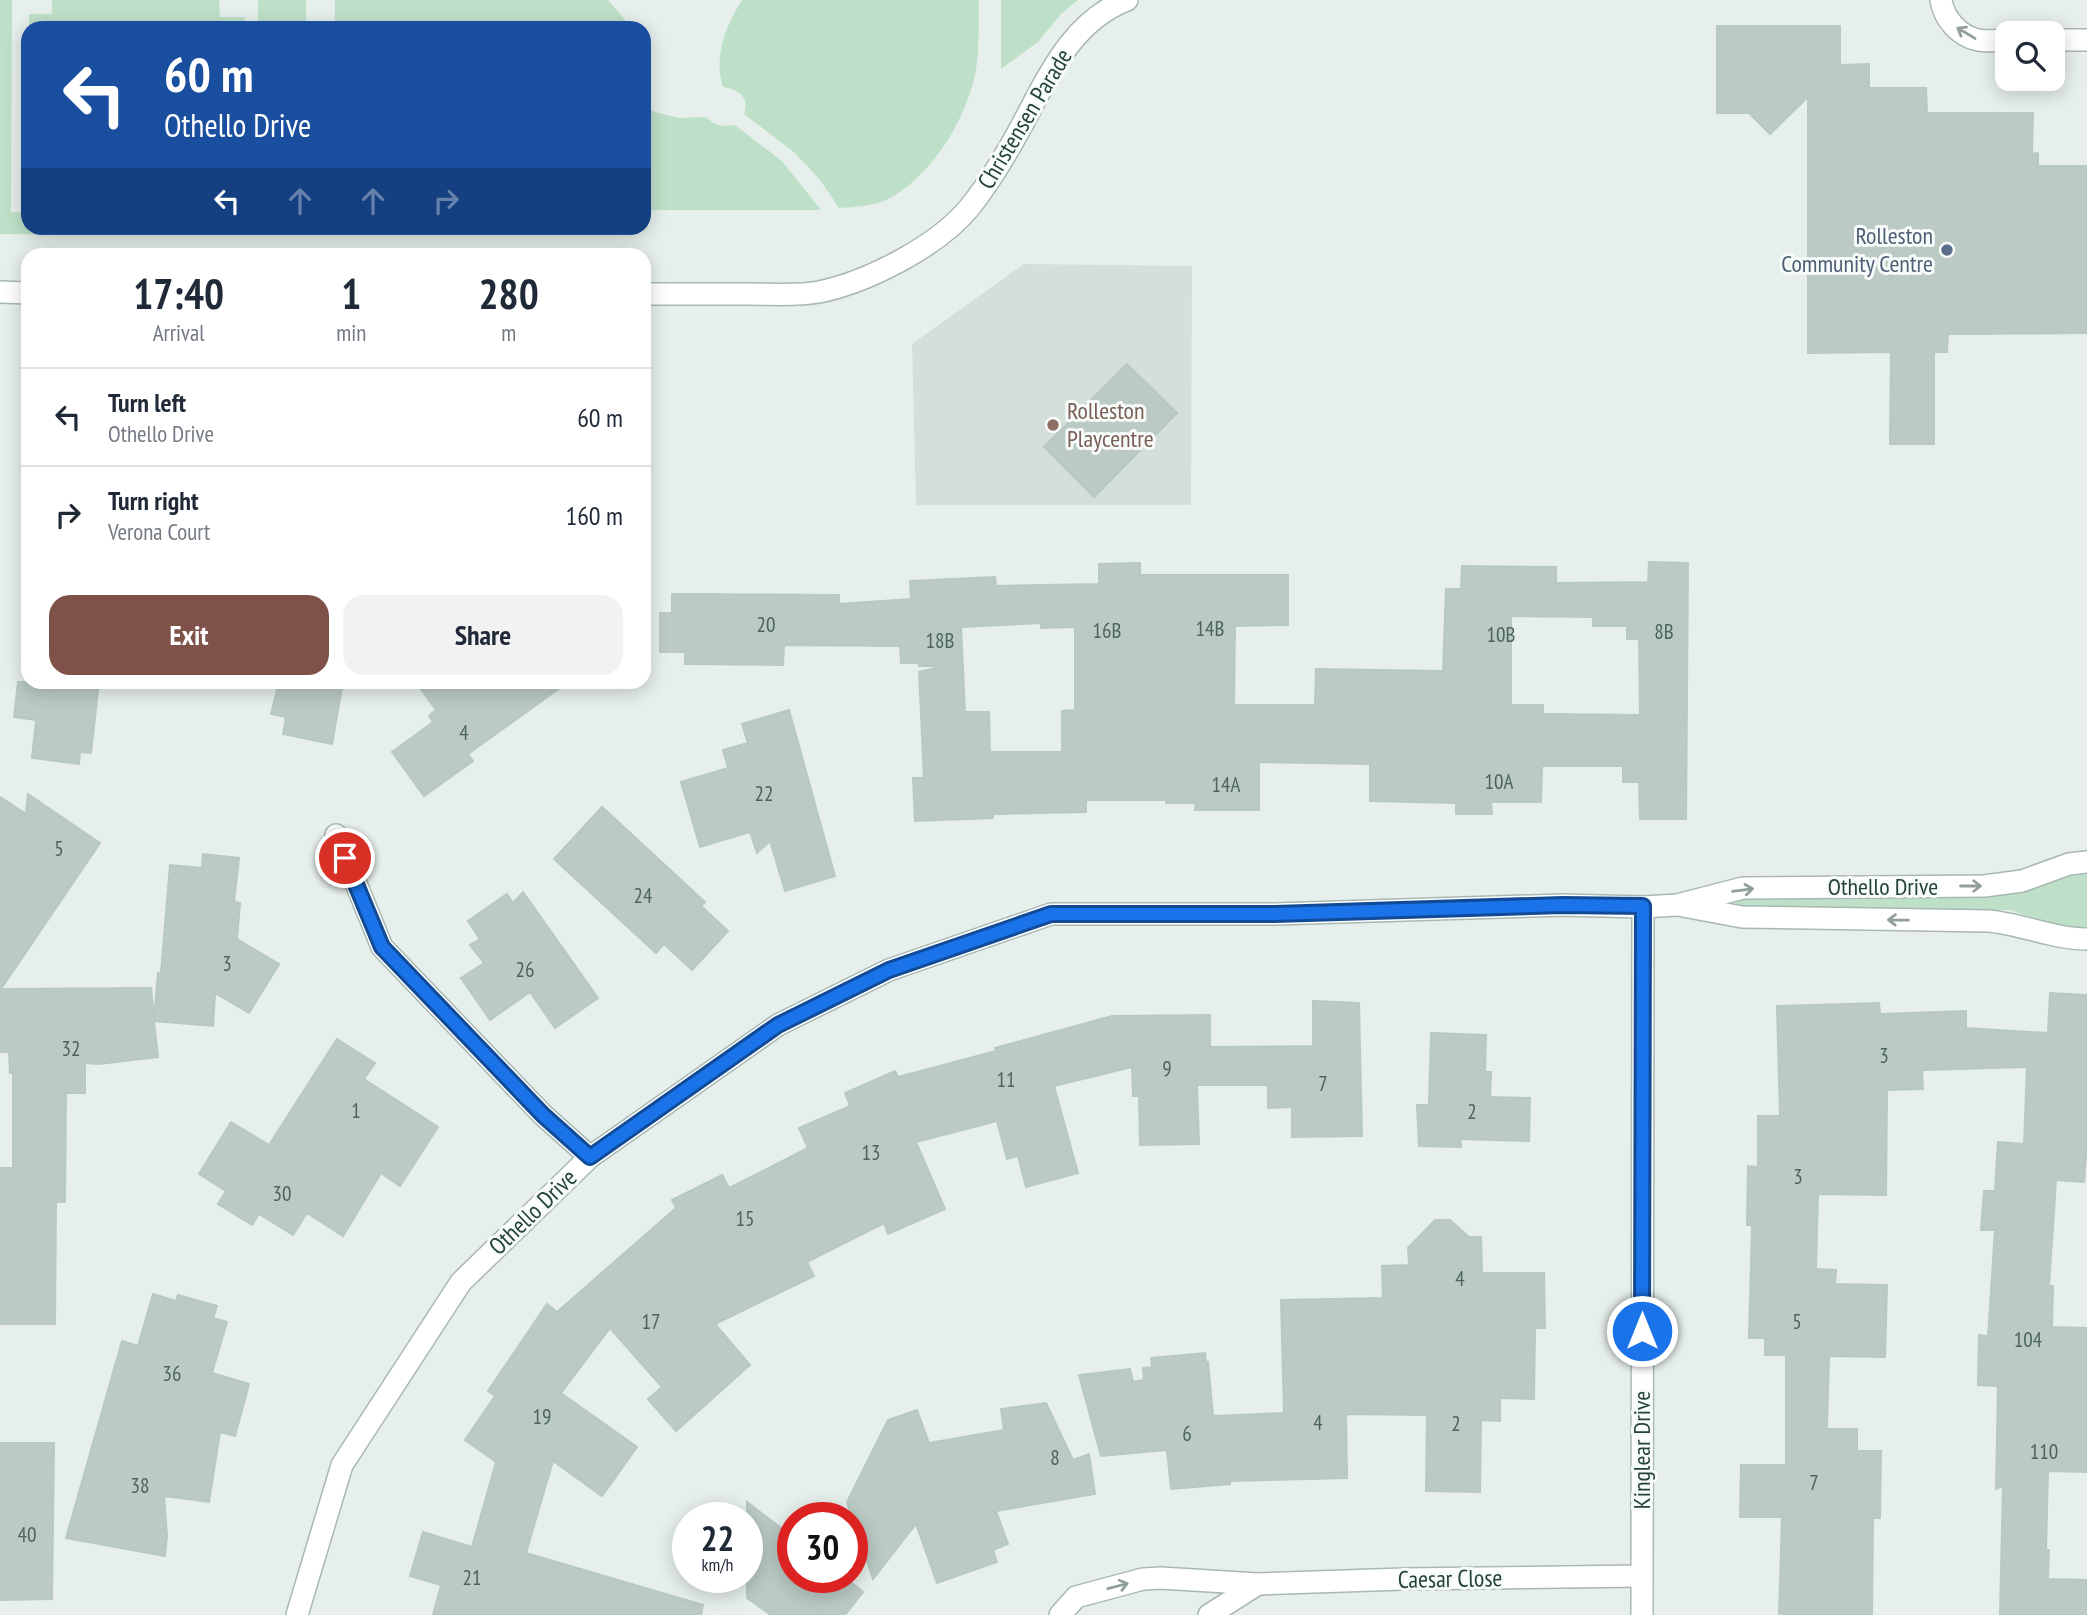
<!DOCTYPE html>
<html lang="en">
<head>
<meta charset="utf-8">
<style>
	:root { --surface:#fff; --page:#f2f2f3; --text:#1f2937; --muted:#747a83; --line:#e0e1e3; --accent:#7f5249 }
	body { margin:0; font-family:"PT Sans Narrow",sans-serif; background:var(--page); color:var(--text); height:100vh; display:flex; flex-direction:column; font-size:26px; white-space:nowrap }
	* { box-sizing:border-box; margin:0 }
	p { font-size:23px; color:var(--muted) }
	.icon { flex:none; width:38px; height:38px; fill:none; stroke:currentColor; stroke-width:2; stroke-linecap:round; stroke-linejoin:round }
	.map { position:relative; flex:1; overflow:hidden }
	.side { position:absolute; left:21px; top:248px; width:630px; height:441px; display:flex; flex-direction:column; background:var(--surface); border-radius:21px; box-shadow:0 4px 18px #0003 }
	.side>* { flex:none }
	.banner { position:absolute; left:21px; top:21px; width:630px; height:214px; border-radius:21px; box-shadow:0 4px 18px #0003; background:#1a4fa0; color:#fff; overflow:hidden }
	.buttons { position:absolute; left:1995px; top:21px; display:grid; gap:14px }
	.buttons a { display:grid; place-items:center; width:70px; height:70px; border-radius:14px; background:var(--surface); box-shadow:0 4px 18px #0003; font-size:35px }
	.speed { position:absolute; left:672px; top:1502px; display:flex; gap:14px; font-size:35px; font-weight:700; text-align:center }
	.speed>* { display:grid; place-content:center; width:91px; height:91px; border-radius:50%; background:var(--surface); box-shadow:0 4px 18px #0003; line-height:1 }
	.speed small { font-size:18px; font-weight:400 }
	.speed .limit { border:10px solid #d22; background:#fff; color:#111 }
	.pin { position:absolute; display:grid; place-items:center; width:60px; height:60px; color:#fff; margin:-30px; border:4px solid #fff; border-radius:50%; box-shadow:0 2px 7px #0007 }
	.me { position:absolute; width:77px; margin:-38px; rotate:0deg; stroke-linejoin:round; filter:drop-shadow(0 0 5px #0008) }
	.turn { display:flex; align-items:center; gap:24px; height:147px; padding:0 28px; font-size:32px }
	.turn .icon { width:91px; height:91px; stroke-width:2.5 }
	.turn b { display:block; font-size:49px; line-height:60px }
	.lanes { display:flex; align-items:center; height:66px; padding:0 28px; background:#0003; justify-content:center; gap:35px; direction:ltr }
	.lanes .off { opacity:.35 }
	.eta { display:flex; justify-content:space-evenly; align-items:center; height:119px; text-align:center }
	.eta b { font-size:42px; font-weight:800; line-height:49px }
	.primary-button { display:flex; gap:14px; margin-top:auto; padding:14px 28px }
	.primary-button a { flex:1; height:80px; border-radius:21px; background:var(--accent); color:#fff; font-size:28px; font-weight:800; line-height:80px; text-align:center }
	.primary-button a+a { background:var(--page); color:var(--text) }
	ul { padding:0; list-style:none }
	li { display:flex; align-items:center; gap:21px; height:98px; padding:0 28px; border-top:2px solid var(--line) }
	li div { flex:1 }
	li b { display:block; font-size:26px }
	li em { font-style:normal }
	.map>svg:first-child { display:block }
	.built { fill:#d4dfda }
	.green { fill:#bfe0c8 }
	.building { fill:#bbcac4; stroke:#b8c9c2; stroke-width:2; fill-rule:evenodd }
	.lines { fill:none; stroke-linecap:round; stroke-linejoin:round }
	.lane-casing { stroke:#a8b8b2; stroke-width:24 }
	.street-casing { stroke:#a8b8b2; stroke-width:24 }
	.lane { stroke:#fff; stroke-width:21 }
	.street { stroke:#fff; stroke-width:21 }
	.oneway { stroke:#92a09c }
	.route-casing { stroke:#114b97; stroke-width:18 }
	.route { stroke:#1a73e8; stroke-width:12 }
	.service-dot { fill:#5c6f8a; stroke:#f7fbf9; stroke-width:2.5 }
	.education-dot { fill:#8d6e63; stroke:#f7fbf9; stroke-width:2.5 }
	.labels { text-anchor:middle; stroke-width:6; stroke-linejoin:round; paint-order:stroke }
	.number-label { font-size:21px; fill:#4a645c }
	.street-label { font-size:24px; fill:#24423a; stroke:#f7fbf9 }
	.service-label { font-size:24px; fill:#4e5e75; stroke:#f7fbf9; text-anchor:end }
	.education-label { font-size:24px; fill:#785e54; stroke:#f7fbf9; text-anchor:start }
</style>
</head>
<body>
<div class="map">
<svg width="2087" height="1615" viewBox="0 0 2087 1615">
	<rect width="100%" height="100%" fill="#e6efeb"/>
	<polygon class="built" points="1024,264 1192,266 1191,505 916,505 912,344"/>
	<g class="green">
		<polygon points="0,0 12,0 11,212 28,213 28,228 287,228 254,235 0,234"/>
		<polygon points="52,0 219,0 220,17 245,17 244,28 29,28 29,14 52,14"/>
		<rect x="258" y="0" width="48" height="28"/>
		<polygon points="335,0 608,0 632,28 346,28 346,23 335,23"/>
		<path d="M742 0H979C978 25 980 51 975 75 965 121 930 179 886 200 872 206 855 207 839 208L820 180 795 153 744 114C750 97 739 90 723 87 713 57 726 25 742 0Z"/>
		<polygon points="1001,0 1078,0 1061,14 1038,42 1001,69"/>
		<path d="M644 109 679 118 706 117C716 126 722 127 735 125L782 161 821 210H644Z"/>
		<polygon points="2087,872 2087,929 2046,922 2010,910 1742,910 1735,903 1738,898 2014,892 2035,888 2064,874"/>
	</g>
	<g class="building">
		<polygon points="1717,26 1840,26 1840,65 1869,64 1869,88 1926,88 1927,113 2033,113 2032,154 2038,153 2038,166 2087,166 2087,333 1948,334 1947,352 1934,352 1934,444 1890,444 1891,352 1808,353 1808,97 1770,134 1749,113 1717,113"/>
		<polygon points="1127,364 1177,413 1094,497 1044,447"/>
		<path d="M1649 562 1688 563 1686 819H1640L1639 782H1623V766H1542L1541 802H1491L1492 814H1456V803L1370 801V764L1259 762V810H1195L1196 803H1166V800H1086V812L993 814V818L915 821 913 778H924L919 672 943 666H919V663H901L900 646 784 645 783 665 685 664V652H660V613H672V594L839 595V604L911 599 910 581 995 577 996 586 1099 584V564L1140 563V575H1288V625L1235 626 1234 705H1315L1316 669 1443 671 1446 589H1461L1462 566 1556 567V583L1648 582ZM1511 616 1593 617V626H1627V639H1639L1640 715 1543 714V705H1511ZM1041 623V628L1075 627V710L1062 711V752H990L989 712H965L961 627Z"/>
		<polygon points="18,682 99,682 91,753 80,752 79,764 32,758 36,720 14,717"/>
		<polygon points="279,682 343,682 332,744 283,734 286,717 271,714"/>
		<polygon points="416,682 568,682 468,754 473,761 424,796 392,752 433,722 429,716 436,710"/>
		<polygon points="789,710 835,876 785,891 770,841 757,853 750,832 700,847 681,782 728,768 723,750 748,743 742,724"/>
		<polygon points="28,794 100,843 1,989 151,988 154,1019 158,973 161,973 170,865 202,868 203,854 239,858 234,902 240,903 237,939 279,964 249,1013 215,993 213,1026 154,1021 158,1057 99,1064 85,1063 85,1093 66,1093 65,1202 56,1202 55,1324 0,1324 0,1168 13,1168 13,1073 10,1073 9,1052 0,1052 0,797 26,814"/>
		<polygon points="602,807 705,902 701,906 728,931 692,970 664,944 656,953 554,859"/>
		<polygon points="523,892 598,998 555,1028 530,992 490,1020 461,978 484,963 470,945 480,939 468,921 507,894 513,903"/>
		<polygon points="2050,993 2087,995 2087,1141 2084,1182 2056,1180 2049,1286 2053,1286 2052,1327 2087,1328 2087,1472 2048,1471 2046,1550 2049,1550 2048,1579 2087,1580 2087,1615 2000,1615 2003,1486 1996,1489 1998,1386 1978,1385 1979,1335 1988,1336 1995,1230 1981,1230 1984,1191 1995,1191 1998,1142 2024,1144 2027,1067 1922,1070 1923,1089 1887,1090 1886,1195 1818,1194 1816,1269 1836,1270 1835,1284 1887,1285 1885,1357 1829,1356 1827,1429 1857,1429 1857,1451 1881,1451 1880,1518 1873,1518 1872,1615 1779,1615 1782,1517 1740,1517 1741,1465 1786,1465 1786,1355 1765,1355 1765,1338 1749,1338 1752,1225 1747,1225 1748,1166 1758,1167 1758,1116 1780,1116 1777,1006 1879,1003 1880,1014 1966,1011 1966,1028 2048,1033"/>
		<polygon points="1313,1001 1359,1003 1362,1136 1292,1137 1292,1107 1268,1108 1268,1085 1197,1085 1199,1144 1140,1145 1139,1096 1133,1096 1132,1067 1054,1086 1078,1173 1026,1187 1018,1156 1007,1159 997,1121 916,1142 945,1209 888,1234 884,1223 807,1262 814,1276 715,1324 750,1365 676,1431 648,1399 662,1387 610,1328 561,1393 637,1447 602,1496 553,1461 526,1553 703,1605 701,1615 433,1615 441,1585 410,1576 423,1532 472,1547 496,1462 465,1440 495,1396 488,1391 547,1304 557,1312 676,1208 672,1200 722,1175 729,1188 808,1148 799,1128 850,1106 845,1093 895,1071 898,1077 996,1051 995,1048 1112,1016 1210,1015 1210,1047 1313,1046"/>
		<polygon points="1431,1033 1486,1035 1485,1072 1491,1072 1490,1097 1530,1098 1529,1141 1460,1139 1461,1147 1419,1146 1417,1105 1429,1105"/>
		<polygon points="337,1039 375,1063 364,1079 438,1127 400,1186 381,1173 343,1236 307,1213 293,1235 259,1214 252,1225 218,1204 226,1191 199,1174 231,1122 269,1145"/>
		<polygon points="1435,1220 1450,1220 1469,1237 1481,1237 1482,1273 1544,1273 1545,1328 1535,1328 1534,1399 1500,1398 1500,1421 1481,1420 1480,1492 1426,1491 1427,1415 1346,1414 1347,1478 1230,1481 1230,1484 1171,1489 1167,1450 1101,1456 1079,1375 1130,1369 1133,1382 1144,1380 1143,1368 1152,1367 1151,1358 1205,1353 1206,1362 1208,1362 1213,1416 1284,1413 1281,1300 1383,1298 1382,1266 1409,1265 1408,1248"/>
		<polygon points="153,1294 176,1301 178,1295 217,1306 213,1318 227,1322 212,1373 249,1384 235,1436 220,1432 209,1502 164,1496 167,1536 165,1556 66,1538 122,1341 138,1346"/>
		<polygon points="1046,1403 1073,1460 1089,1454 1095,1494 996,1511 1008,1544 993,1550 997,1562 937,1583 916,1524 873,1579 847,1502 888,1420 917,1410 929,1443 1004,1430 1001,1409"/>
		<polygon points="0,1443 54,1443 52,1599 0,1600"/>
		<polygon points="747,1502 793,1537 793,1577 844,1577 863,1592 845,1615 771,1615 747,1598"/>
	</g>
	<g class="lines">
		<g class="lane-casing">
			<g id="lane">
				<path d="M1941 0C1944 19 1959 36 1978 40 1987 42 1998 40 2007 40"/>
				<polyline points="2053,40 2087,40"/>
			</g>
		</g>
		<g class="street-casing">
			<g id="street">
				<polyline points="0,292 28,293"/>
				<path d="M644 294C679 294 715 294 750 294 773 294 796 296 819 292 868 282 938 246 970 207 994 177 1013 143 1031 108 1053 65 1079 18 1127 0"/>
				<polyline points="336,835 382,947 543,1115 590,1157"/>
				<path d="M1683 906 1742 917 1989 921C2022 924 2053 939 2087 939"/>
				<polyline points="297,1615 342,1465 461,1282 590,1157 778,1025 889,970 1051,914 1275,914 1562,905 1643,907 1677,905 1743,888 1984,886 2022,881 2069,864 2087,862"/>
				<polyline points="1060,1615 1076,1597 1143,1579 1161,1578 1258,1584 1403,1579 1642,1576"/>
				<polyline points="1209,1615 1258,1584"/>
				<polyline points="1642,1615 1643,907"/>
			</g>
		</g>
		<use href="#lane" class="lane"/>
		<use href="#street" class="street"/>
	</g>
	<defs><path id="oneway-shaft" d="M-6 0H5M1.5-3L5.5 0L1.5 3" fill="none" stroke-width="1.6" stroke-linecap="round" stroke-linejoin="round" transform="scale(1.75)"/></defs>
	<g class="oneway">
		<use href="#oneway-shaft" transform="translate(1966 33) rotate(-149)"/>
		<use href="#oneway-shaft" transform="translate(1971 886)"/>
		<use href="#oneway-shaft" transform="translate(1743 890) rotate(-7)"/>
		<use href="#oneway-shaft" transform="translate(1898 920) rotate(-179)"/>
		<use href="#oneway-shaft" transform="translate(1118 1586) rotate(-15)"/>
	</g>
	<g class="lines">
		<g class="route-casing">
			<polyline id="route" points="345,858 382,947 543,1115 590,1157 778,1025 889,970 1051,914 1275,914 1562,905 1643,906 1642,1331"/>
		</g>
		<use href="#route" class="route"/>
	</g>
	<circle class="service-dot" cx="1947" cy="250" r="7"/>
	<circle class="education-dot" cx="1053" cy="425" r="7"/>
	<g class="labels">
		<g class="number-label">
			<text x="766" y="632">20</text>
			<text x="1210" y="636">14B</text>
			<text x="1107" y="638">16B</text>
			<text x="1664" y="639">8B</text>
			<text x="1501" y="642">10B</text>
			<text x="940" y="648">18B</text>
			<text x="464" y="740">4</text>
			<text x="1499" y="789">10A</text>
			<text x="1226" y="792">14A</text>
			<text x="764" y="801">22</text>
			<text x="59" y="856">5</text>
			<text x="643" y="903">24</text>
			<text x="227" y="971">3</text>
			<text x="525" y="977">26</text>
			<text x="71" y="1056">32</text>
			<text x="1884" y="1063">3</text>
			<text x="1167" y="1076">9</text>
			<text x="1006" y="1087">11</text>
			<text x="1323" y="1091">7</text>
			<text x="356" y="1118">1</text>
			<text x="1472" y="1119">2</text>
			<text x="871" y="1160">13</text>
			<text x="1798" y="1184">3</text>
			<text x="282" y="1201">30</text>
			<text x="745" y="1226">15</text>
			<text x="1460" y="1286">4</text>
			<text x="651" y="1329">17</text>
			<text x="1797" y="1329">5</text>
			<text x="2028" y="1347">104</text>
			<text x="172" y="1381">36</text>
			<text x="542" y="1424">19</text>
			<text x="1318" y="1430">4</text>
			<text x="1456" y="1431">2</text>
			<text x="1187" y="1441">6</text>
			<text x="2044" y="1459">110</text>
			<text x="1055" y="1465">8</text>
			<text x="1814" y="1490">7</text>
			<text x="140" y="1493">38</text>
			<text x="27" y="1542">40</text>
			<text x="472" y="1585">21</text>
		</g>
		<g class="street-label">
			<text transform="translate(1025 119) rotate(-59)" y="8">Christensen Parade</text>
			<text x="1883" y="895">Othello Drive</text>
			<text transform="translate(533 1212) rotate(-44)" y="8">Othello Drive</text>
			<text transform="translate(1642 1450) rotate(-90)" y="8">Kinglear Drive</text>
			<text transform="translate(1450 1579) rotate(-1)" y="8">Caesar Close</text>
		</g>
		<g class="service-label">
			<text x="1933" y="244">Rolleston<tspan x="1933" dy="28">Community Centre</tspan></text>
		</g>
		<g class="education-label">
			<text x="1067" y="419">Rolleston<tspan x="1067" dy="28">Playcentre</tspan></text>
		</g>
	</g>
</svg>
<div class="buttons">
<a><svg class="icon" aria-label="search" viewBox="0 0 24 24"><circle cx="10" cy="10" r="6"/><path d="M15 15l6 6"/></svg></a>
</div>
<div class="speed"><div>22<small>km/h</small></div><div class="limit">30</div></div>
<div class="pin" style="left:345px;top:858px;background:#d93025"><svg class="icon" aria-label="arrive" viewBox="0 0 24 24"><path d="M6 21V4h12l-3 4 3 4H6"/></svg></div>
<svg class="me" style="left:1642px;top:1331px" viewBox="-20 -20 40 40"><circle r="17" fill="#1a73e8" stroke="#fff" stroke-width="3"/><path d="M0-11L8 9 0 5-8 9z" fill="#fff"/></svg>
<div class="banner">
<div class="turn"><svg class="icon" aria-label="left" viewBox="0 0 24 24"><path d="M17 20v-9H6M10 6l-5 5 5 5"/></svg><div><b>60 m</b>Othello Drive</div></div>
<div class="lanes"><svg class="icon" aria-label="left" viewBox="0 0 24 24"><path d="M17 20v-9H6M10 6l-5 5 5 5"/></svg><svg class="icon off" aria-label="ahead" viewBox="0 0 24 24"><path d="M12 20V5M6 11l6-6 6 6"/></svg><svg class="icon off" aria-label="ahead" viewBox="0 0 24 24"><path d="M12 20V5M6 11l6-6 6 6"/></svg><svg class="icon off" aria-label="right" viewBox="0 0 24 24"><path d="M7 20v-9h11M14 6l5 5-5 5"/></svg></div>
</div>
<section class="side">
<div class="eta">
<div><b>17:40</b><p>Arrival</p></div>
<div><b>1</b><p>min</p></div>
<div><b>280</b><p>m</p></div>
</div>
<ul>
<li><svg class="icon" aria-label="left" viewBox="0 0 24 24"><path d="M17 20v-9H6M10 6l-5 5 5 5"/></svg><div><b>Turn left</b><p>Othello Drive</p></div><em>60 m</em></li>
<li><svg class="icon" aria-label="right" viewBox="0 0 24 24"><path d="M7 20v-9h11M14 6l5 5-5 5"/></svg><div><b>Turn right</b><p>Verona Court</p></div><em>160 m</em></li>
</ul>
<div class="primary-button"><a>Exit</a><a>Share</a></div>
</section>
</div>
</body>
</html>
